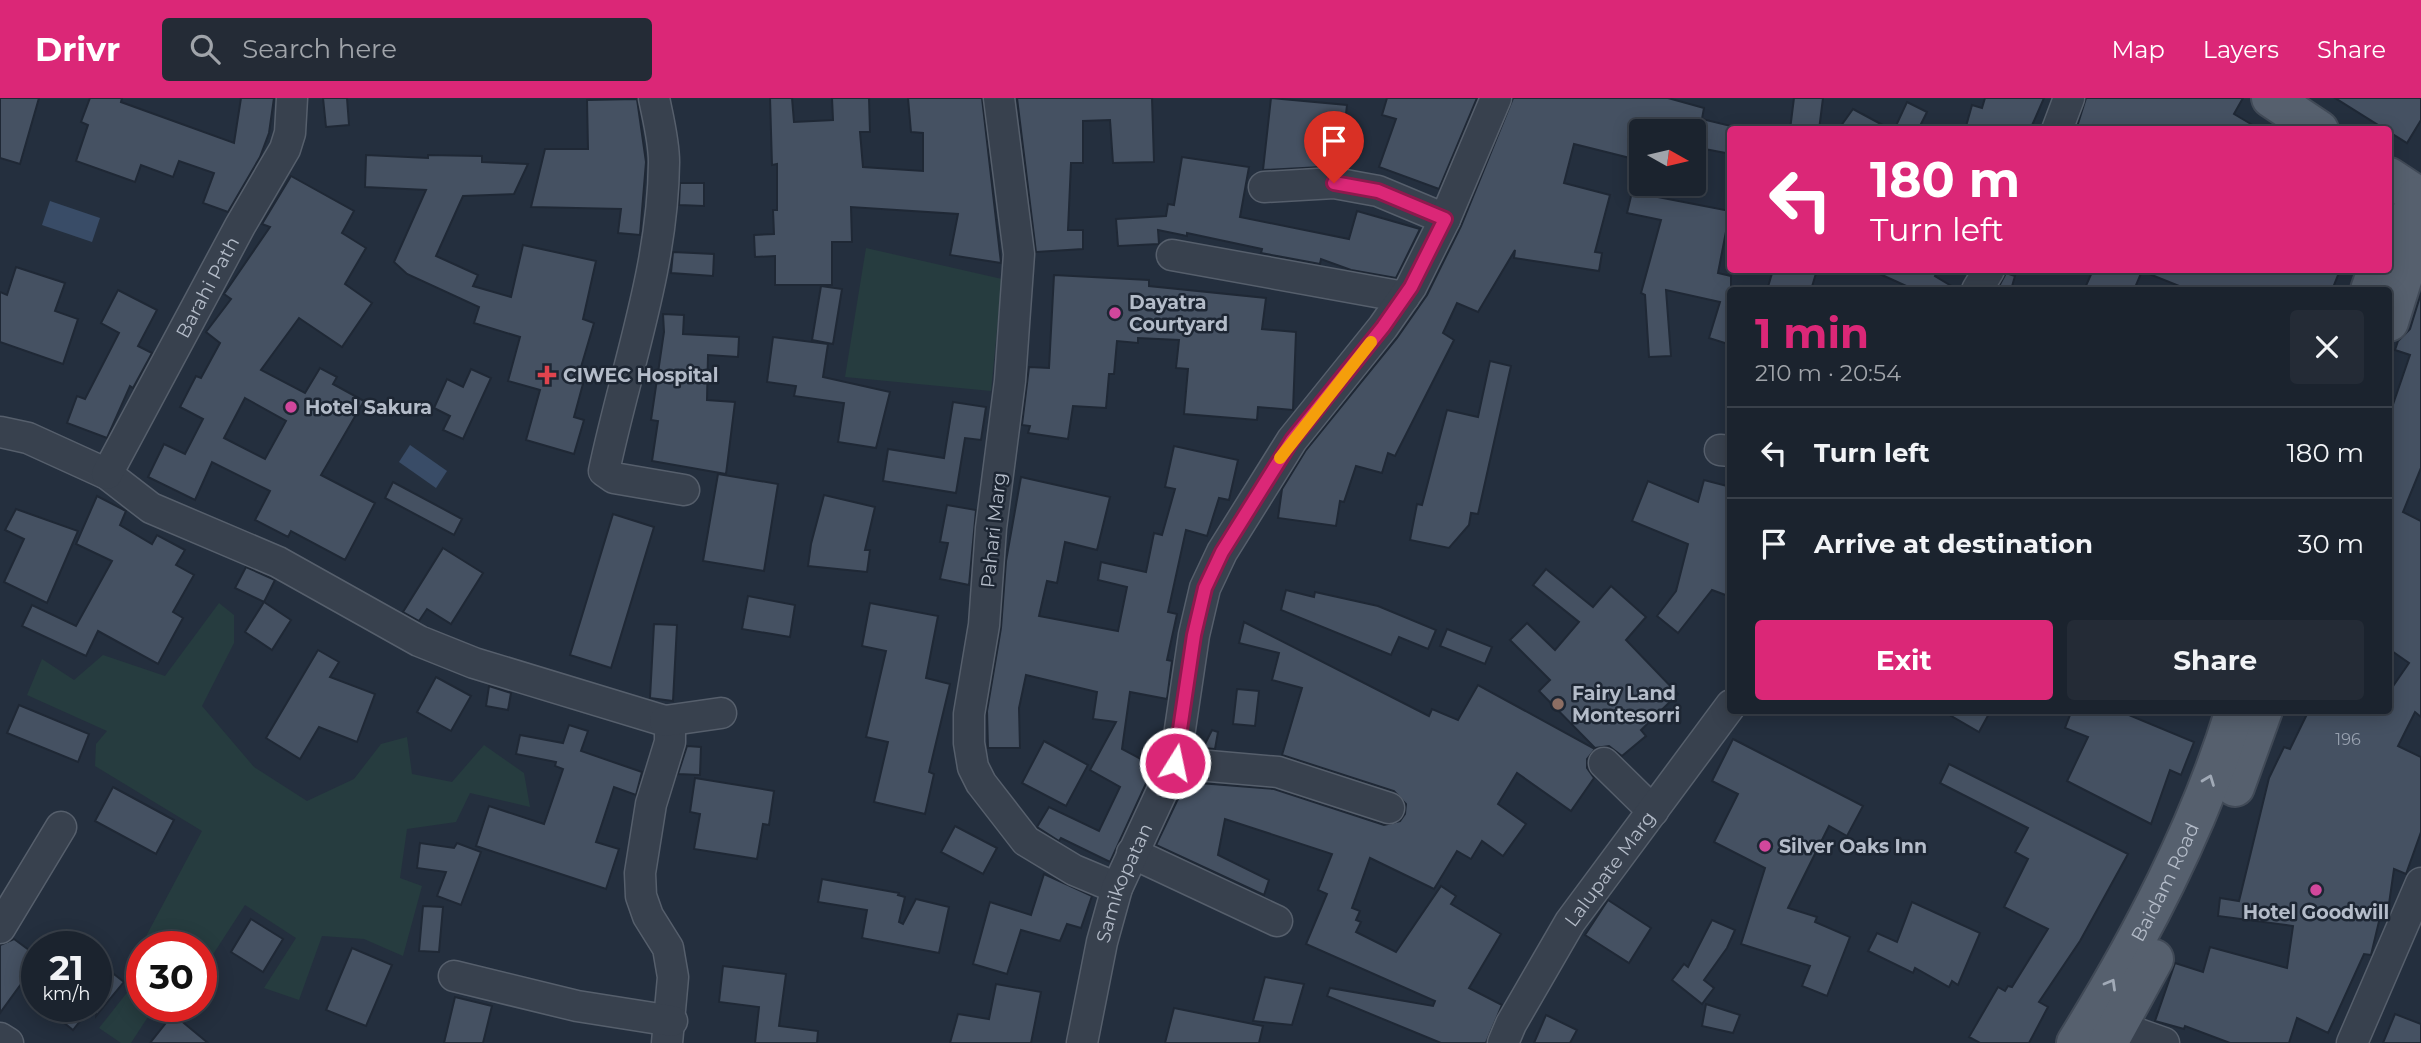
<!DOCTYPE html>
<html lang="en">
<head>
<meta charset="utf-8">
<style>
	:root { --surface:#1b232e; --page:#242b36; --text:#f1f3f6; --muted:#a0a4aa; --line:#39404a; --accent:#db2777 }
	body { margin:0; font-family:Montserrat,sans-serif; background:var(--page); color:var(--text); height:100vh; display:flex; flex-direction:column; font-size:26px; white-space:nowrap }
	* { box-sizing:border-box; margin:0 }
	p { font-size:23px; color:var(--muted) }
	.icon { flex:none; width:38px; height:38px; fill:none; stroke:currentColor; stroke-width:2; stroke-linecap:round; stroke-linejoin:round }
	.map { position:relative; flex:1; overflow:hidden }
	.sheet { position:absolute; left:1727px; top:189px; width:665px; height:427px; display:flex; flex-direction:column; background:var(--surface); border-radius:7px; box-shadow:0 4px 18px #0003,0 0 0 2px var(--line) }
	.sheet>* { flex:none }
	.hud { position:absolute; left:1727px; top:28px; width:665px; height:147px; border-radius:7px; box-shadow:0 4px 18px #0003,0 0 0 2px var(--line); background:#db2777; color:#fff; overflow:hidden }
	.needle { width:46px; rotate:98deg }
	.controls { position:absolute; left:1629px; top:21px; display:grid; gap:14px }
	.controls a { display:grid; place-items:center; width:77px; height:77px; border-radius:7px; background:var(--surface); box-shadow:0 4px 18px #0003,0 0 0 2px var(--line); font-size:35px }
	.speed { position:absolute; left:21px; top:833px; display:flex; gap:14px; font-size:35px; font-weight:700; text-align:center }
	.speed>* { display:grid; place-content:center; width:91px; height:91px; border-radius:50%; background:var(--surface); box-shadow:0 4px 18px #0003,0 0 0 2px var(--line); line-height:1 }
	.speed small { font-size:18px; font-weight:400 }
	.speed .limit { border:10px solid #d22; background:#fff; color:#111 }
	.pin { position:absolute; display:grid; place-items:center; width:60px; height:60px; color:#fff; margin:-72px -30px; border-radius:50% 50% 50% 0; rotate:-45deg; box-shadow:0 0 7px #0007 }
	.pin .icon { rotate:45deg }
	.me { position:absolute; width:77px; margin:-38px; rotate:10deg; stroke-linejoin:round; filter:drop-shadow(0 0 5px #0008) }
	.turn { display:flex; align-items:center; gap:24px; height:147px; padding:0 28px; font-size:32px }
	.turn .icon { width:91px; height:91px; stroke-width:2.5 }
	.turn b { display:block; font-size:49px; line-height:60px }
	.round { display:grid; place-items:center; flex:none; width:74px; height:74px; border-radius:7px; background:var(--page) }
	.overview { display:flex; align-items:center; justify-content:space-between; height:119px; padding:0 28px }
	h1 { font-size:42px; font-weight:700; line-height:52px; color:var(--accent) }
	.button { display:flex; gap:14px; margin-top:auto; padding:14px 28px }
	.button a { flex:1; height:80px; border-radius:7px; background:var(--accent); color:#fff; font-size:28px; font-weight:700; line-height:80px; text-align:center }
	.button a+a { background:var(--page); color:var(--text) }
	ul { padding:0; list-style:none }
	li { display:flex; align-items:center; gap:21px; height:91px; padding:0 28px; border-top:2px solid var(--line) }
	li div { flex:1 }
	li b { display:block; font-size:26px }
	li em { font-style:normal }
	header { display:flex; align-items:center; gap:42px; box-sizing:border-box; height:98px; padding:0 35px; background:var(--accent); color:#fff }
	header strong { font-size:33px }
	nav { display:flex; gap:38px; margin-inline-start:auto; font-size:24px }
	.search { width:490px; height:63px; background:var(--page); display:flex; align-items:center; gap:18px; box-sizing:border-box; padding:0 24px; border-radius:7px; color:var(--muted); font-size:26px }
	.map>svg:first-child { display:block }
	.green { fill:#263c3f }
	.water { fill:#394c67 }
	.building { fill:#455162; stroke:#1f2835; stroke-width:2; fill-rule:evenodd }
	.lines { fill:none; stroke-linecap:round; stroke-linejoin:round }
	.minor-casing { stroke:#565f6c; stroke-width:33 }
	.major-casing { stroke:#414a57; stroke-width:42 }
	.minor { stroke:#38414e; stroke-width:30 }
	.major { stroke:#56606e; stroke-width:38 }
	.oneway { stroke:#a1aab7 }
	.route-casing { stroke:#8e194d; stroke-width:18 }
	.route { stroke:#db2777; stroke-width:12 }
	.slow { stroke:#f59e0b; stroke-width:12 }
	.hotel-dot { fill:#d1479c; stroke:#1d2633; stroke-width:2.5 }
	.health-dot { fill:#e0444e; stroke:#1d2633; stroke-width:2.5 }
	.education-dot { fill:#8d6e63; stroke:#1d2633; stroke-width:2.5 }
	.labels { text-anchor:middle; stroke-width:5; stroke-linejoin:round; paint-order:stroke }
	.number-label { font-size:16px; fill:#98a1af }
	.street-label { font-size:19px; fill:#b4bcc9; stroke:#1d2633 }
	.poi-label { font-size:19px; font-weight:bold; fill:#b4bcc9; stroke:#1d2633; text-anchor:start }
</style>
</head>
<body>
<header>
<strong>Drivr</strong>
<div class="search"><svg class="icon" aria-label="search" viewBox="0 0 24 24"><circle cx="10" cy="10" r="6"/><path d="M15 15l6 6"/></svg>Search here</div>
<nav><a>Map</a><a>Layers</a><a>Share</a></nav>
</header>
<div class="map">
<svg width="2421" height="945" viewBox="0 0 2421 945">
	<rect width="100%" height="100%" fill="#242f3e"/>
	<g class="green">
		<polygon points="866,150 1002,181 991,293 845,279"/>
		<polygon points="219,505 234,517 234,545 202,608 254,669 307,703 354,681 381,646 407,639 412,676 452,684 484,647 524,675 530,709 470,695 456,724 407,731 400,780 422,788 403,858 364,841 322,838 299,902 264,890 296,840 245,807 201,875 201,849 142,849 142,908 155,908 131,945 121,945 99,930 133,887 135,859 202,733 95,668 96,646 107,633 27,597 42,561 74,582 103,557 165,578"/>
	</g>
	<g class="water">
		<polygon points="50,103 100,120 92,144 42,127"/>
		<polygon points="410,347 447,373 436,390 399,364"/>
	</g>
	<g class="building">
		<polygon points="0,0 39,0 20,66 0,60"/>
		<polygon points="90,0 122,0 121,4 234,45 241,0 274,0 269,35 260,59 228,114 203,105 214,75 179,63 173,79 141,67 135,84 76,63 88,27 81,24"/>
		<polygon points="323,0 347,0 349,27 326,29"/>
		<polygon points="770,0 792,0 794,24 833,22 832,0 869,0 870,34 860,34 863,69 923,73 923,35 911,34 908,0 982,0 1001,165 950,157 958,116 851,109 852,144 832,144 832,187 775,187 775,158 755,159 754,137 774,136 773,112 777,112 777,66 772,67"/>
		<polygon points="1017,0 1152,0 1154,64 1113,65 1110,22 1083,23 1083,65 1071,65 1068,132 1083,132 1083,151 1036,154"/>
		<polygon points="1271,0 1347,7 1340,68 1263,72"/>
		<polygon points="1387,0 1477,0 1439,91 1379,69 1396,21 1382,17"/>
		<polygon points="1513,0 1668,0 1704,10 1702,21 1731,28 1731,56 1694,49 1694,33 1642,33 1642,63 1574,46 1564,85 1610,97 1595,154 1602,155 1599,173 1514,160 1515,152 1478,214 1457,205 1443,235 1454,242 1395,358 1388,355 1382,375 1356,368 1344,404 1340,403 1336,428 1278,420 1282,391 1306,352 1397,240 1427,197 1461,128"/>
		<polygon points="1794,0 1823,0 1819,32 1790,32"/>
		<polygon points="1985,0 2044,0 2030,32 1965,32 1972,7 1982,10"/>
		<polygon points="2086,0 2243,0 2234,16 2261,32 2076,32"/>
		<polygon points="2335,0 2421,0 2421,22 2407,45"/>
		<polygon points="637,1 646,64 640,137 618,135 621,111 531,109 545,51 588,51 587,2"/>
		<polygon points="1907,4 1927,14 1918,32 1894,32"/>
		<polygon points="1853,11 1892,32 1838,32"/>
		<polygon points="366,57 428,60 428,57 482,58 482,64 528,66 514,96 463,98 436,158 478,177 473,188 511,199 523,147 596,163 583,221 594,225 581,269 587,271 574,319 584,322 574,356 526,342 540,292 508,283 520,239 474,225 479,209 407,176 394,164 426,92 365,89"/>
		<polygon points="1182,59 1249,69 1240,119 1349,141 1357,113 1420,131 1396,180 1351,172 1321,161 1320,166 1261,155 1262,151 1187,135 1187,138 1158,132 1159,146 1118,148 1116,121 1166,118 1168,106 1174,107"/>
		<path d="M291 78 354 113 342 135 366 150 345 186 372 205 342 249 299 220 261 272 305 295 320 270 337 279 333 286 364 303 321 377 375 405 345 462 291 433 288 439 255 422 270 393 212 364 195 402 148 379 164 346 185 356 203 321 180 309 196 278 201 280 220 245 206 234 231 201 224 196 270 129 262 126ZM245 300 286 323 265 361 224 340Z"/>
		<polygon points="680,85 704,85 704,108 679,107"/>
		<polygon points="1632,94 1730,113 1718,175 1731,178 1731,247 1709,240 1720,204 1666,192 1671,258 1649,259 1645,197 1641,195 1661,122 1627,115"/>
		<polygon points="673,154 714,156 713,178 671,175"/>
		<polygon points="16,169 65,185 55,213 78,221 63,266 0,244 0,194 7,197"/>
		<polygon points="1773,172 1817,172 1811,192 1767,192"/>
		<polygon points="1871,172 1938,172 1935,178 1958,192 1915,192"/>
		<polygon points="2093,172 2340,172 2332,192 2189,192 2142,173 2134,192 2084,192"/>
		<polygon points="2006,175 2015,178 2011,192 1997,192"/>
		<polygon points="1054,177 1149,182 1149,188 1266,200 1262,231 1296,234 1293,312 1258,309 1257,322 1184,316 1188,271 1176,270 1179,242 1138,240 1138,245 1117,243 1114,276 1109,276 1106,310 1073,308 1068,341 1028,335 1030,328 1022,327 1029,269 1049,270"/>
		<polygon points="821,188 842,191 833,246 812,242"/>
		<polygon points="118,192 157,212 138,248 152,255 133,290 130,288 107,340 67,325 77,298 85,301 119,235 101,225"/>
		<polygon points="2421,195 2421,370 2403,414 2421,423 2421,619 2415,614 2398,648 2421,659 2421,734 2406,776 2394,771 2387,820 2380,819 2371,857 2364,856 2328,935 2297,920 2289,945 2230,945 2185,928 2184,931 2155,923 2175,865 2203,874 2210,849 2287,870 2293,828 2218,818 2220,800 2239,803 2269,680 2284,649 2290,651 2309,612 2389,612 2389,594 2409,565 2389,551 2389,318 2410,257 2395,252 2398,243 2410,231"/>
		<polygon points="663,216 684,217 683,236 739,239 738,259 708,257 707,302 735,304 726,376 652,363 658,323 651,322 664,234"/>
		<polygon points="773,239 828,246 823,279 890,294 876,350 838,344 844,305 794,298 796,288 767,284"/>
		<polygon points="1490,263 1511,268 1478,416 1471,415 1469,427 1449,450 1410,442 1417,406 1422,407 1447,312 1478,319"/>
		<polygon points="471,271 491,280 463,341 443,332 450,318 434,310 447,281 463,289"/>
		<polygon points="953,304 986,309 981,342 965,340 956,395 883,383 888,351 944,360"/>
		<polygon points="1174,348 1238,362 1229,402 1219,400 1207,438 1186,432 1168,514 1177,516 1167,562 1172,563 1167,601 1130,594 1122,651 1154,668 1110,764 1061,740 1059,743 1037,729 1049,709 1099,733 1120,689 1090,672 1116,624 1093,621 1097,594 1026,577 1019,610 1020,650 988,650 987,613 1001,530 1006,463 1021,379 1110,399 1097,452 1065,444 1057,485 1047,483 1039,518 1118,533 1127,489 1098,482 1101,464 1146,474 1154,435 1162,437 1175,391 1165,389"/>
		<polygon points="718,376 778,386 764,473 703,463"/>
		<polygon points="1704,382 1731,389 1731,499 1712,492 1678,535 1657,518 1676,493 1688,446 1632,423 1648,383 1698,404"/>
		<polygon points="393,384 462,421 454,437 385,400"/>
		<polygon points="824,397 875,409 865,452 870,452 867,474 808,468 811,446"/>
		<polygon points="97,398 126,413 120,427 152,446 157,437 185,452 176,467 194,477 173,514 183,520 158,566 98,533 86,558 22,528 32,507 76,528 112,463 76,446"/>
		<polygon points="947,407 976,412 969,487 940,481 948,445 940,444"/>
		<polygon points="16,411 78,433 47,505 4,484 24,441 5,432"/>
		<polygon points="613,416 654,429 611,570 570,557"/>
		<polygon points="443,450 483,475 451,526 427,511 419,523 403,514"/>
		<polygon points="246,469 275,482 264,504 235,490"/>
		<polygon points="1546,471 1593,509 1611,488 1646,519 1626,542 1678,596 1641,632 1646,638 1622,658 1609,648 1595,650 1539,593 1550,582 1510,542 1527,525 1555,552 1579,524 1533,487"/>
		<polygon points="1286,492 1314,499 1315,494 1378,508 1436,532 1428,551 1399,539 1391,557 1281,512"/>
		<polygon points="748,498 795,507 790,539 742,531"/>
		<polygon points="264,504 291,522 272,552 245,534"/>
		<polygon points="870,505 938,518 926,580 950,586 929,674 934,676 925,716 874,704 888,644 866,639 886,553 862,548"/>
		<polygon points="1244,524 1429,618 1432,611 1458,622 1478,587 1595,651 1587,661 1587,670 1594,680 1571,713 1517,675 1498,706 1526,726 1503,758 1482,743 1471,761 1457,753 1434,791 1370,760 1352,810 1360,813 1356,822 1361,824 1356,834 1396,854 1441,788 1456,798 1451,806 1501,836 1469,890 1502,907 1486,945 1441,945 1327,898 1330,890 1433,908 1435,903 1306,846 1327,796 1318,792 1332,756 1225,721 1218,757 1269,782 1264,797 1156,747 1186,684 1274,691 1384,727 1400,723 1405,716 1406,706 1394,693 1282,657 1302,590 1272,582 1279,555 1239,545"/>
		<polygon points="654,526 677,527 673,603 650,600"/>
		<polygon points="1447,531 1492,549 1485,566 1440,548"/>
		<polygon points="318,552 339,564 330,579 375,596 357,644 319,629 300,661 266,640"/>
		<polygon points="436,579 471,598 451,633 417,614"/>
		<polygon points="489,588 511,595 508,612 486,608"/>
		<polygon points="1237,591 1259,593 1255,628 1233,626"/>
		<polygon points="19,607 89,636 78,664 7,635"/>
		<polygon points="1941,612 1991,612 1979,634"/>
		<polygon points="2072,612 2117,612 2194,644 2181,677 2170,672 2151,726 2067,683 2088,639 2065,630"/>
		<polygon points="569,627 588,633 581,653 642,674 636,697 614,689 596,744 619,751 606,791 476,748 489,708 544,726 563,671 555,668 556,664 516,656 520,637 563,645"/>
		<polygon points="1212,632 1218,634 1215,651 1203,650"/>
		<polygon points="1733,641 1863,708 1847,738 1829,728 1788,810 1817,819 1815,824 1850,839 1827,898 1802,888 1810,868 1741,846 1765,770 1714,744 1738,696 1712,683"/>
		<polygon points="1044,643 1088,667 1066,708 1022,685"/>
		<polygon points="687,648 701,649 700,677 678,676"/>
		<polygon points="1949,666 2128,756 2080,843 2039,904 2048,909 2029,945 1980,945 1969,939 1998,889 2005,893 2008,888 2012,889 2048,831 2004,809 2028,761 2015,754 2028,730 1940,685"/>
		<polygon points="695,680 774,693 769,727 763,726 757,761 694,751 700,716 690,714"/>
		<polygon points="113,689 174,722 156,756 95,723"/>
		<polygon points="955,728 997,750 983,776 941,754"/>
		<polygon points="420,745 454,750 457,745 481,754 461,807 437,798 446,774 417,770"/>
		<polygon points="1044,776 1092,798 1081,830 1067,826 1060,843 1021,832 1007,876 973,866 990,804 1031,817"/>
		<polygon points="822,781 899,795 898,797 905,799 899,824 903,826 916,801 949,809 939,855 862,840 867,812 818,804"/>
		<polygon points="1608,802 1651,830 1629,865 1585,837"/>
		<polygon points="1912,804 1980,835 1958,887 1952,883 1949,889 1915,870 1913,875 1868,853 1877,835 1897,844"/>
		<polygon points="423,808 443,809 439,854 419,853"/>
		<polygon points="251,821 283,841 263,874 231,854"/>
		<polygon points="1712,822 1735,832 1727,850 1704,882 1714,890 1702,906 1672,882 1684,866 1688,869"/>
		<polygon points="14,841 37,858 37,864 0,915 0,847"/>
		<polygon points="352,850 392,867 366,928 326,912"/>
		<polygon points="96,862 124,884 96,918"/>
		<polygon points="723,868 786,876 779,928 818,933 817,945 755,945 759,909 719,904"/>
		<polygon points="1265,879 1304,886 1292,927 1253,923"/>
		<polygon points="996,886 1041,894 1031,945 950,945 958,916 989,921"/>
		<polygon points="455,899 492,908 483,945 444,945"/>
		<polygon points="1706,906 1740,917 1733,935 1702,928"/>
		<polygon points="43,908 92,908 73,932"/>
		<polygon points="1174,910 1263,928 1259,945 1165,945"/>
		<polygon points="173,916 208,945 150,945"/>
		<polygon points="2395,916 2421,926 2421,945 2383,945"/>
		<polygon points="1546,917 1577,932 1570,945 1534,945"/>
	</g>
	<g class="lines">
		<g class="minor-casing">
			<g id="minor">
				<path d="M654 0C658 20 664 43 664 64 663 171 626 269 604 373L614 380 684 392"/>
				<polyline points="999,0 1019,156 1010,283 991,430 984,527 969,616 969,645 973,669 981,685 1026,743 1074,772 1117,790"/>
				<polyline points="2057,32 2069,0"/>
				<polyline points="1264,89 1334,85 1378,93 1445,121"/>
				<polyline points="1172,157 1404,199"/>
				<polyline points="1977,192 1989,172"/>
				<polyline points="0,334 28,340 107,376 151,410 278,464 419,543 474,565 665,623 670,630 670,644 651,706 640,775 641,798 648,818 668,850 673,879 667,945"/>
				<polyline points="1720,352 1731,353"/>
				<path id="s1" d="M107 376 240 128 285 51 290 35 292 0"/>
				<polyline points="665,623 721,615"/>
				<polyline points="1175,665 1278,674 1389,710"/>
				<polyline points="1604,665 1653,713"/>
				<polyline points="1132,755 1277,823"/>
				<polyline points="0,830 61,729"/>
				<polyline points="454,878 577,908 672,923"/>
				<polyline points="2119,929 2164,945"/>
				<polyline points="0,940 8,945"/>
				<path id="s2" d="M1082 945 1102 844 1117 790 1175 665 1194 537 1205 490 1222 454 1292 342 1383 229 1411 189 1445 121 1496 0"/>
				<path id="s3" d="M1503 945 1511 926 1570 824 1731 607"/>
				<polyline points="2352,945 2421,785"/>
			</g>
		</g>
		<g class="major-casing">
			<g id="major">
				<polyline points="2271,0 2319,32"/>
				<polyline points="2389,79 2421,100"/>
				<polyline points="2370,192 2377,172"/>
				<polyline points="2389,224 2409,160 2405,131 2418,98"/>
				<polyline points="2235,689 2263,612"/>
				<path id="s4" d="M2076 945C2140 841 2199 730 2235 612"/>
				<polyline points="2108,945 2154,861"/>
			</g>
		</g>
		<use href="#minor" class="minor"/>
		<use href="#major" class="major"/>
	</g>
	<defs><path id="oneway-chevron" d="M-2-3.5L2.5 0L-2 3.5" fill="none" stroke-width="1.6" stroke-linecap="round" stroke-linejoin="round" transform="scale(1.75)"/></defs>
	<g class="oneway">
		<use href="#oneway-chevron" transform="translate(2209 682) rotate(-69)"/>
		<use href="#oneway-chevron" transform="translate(2111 886) rotate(-60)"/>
	</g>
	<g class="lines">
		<g class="route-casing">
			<polyline id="route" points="1175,665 1194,537 1205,490 1222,454 1292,342 1383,229 1411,189 1445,121 1378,93 1334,85"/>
		</g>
		<use href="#route" class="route"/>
		<polyline class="slow" points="1280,360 1371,244"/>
	</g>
	<g class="hotel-dot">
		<circle cx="1115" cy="215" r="7"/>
		<circle cx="291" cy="309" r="7"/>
		<circle cx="1765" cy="748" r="7"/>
		<circle cx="2316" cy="792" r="7"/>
	</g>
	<path class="health-dot" d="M543.5 266.5h7v7h7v7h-7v7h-7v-7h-7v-7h7z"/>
	<circle class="education-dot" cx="1558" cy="606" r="7"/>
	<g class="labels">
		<g class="number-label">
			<text x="2348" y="647">196</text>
		</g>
		<g class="street-label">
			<text dy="7" stroke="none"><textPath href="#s1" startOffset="212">Barahi Path</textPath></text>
			<text transform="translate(993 432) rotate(-84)" y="7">Pahari Marg</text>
			<text dy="7" stroke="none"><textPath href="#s3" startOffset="205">Lalupate Marg</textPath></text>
			<text dy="7" stroke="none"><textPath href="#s4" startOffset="184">Baidam Road</textPath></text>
			<text dy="7" stroke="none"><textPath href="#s2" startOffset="166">Samikopatan</textPath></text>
		</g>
		<g class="poi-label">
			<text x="1129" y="211">Dayatra<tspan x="1129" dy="22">Courtyard</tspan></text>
			<text x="563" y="284">CIWEC Hospital</text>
			<text x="305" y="316">Hotel Sakura</text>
			<text x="1572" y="602">Fairy Land<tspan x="1572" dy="22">Montesorri</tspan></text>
			<text x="1779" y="755">Silver Oaks Inn</text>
			<text x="2316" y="821" text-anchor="middle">Hotel Goodwill</text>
		</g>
	</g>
</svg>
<div class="controls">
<a><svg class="needle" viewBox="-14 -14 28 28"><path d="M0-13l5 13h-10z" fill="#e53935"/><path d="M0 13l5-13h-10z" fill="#a0a4aa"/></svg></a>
</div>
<div class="speed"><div>21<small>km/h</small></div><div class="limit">30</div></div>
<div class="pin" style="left:1334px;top:85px;background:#d93025"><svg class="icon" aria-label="arrive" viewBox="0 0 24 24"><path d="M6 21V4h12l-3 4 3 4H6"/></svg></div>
<svg class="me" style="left:1175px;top:665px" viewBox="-20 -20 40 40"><circle r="17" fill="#db2777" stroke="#fff" stroke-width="3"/><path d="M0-11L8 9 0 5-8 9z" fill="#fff"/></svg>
<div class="hud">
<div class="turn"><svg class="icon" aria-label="left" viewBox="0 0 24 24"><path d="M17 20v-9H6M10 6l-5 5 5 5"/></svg><div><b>180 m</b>Turn left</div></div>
</div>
<section class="sheet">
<div class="overview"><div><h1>1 min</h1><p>210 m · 20:54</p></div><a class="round"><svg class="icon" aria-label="close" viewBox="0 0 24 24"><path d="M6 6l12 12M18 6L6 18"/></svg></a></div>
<ul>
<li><svg class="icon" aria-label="left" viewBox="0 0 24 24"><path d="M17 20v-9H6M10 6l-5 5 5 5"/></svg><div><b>Turn left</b></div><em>180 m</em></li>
<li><svg class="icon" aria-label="arrive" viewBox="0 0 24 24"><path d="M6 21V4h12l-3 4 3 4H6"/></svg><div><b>Arrive at destination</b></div><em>30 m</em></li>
</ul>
<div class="button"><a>Exit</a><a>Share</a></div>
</section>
</div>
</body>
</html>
